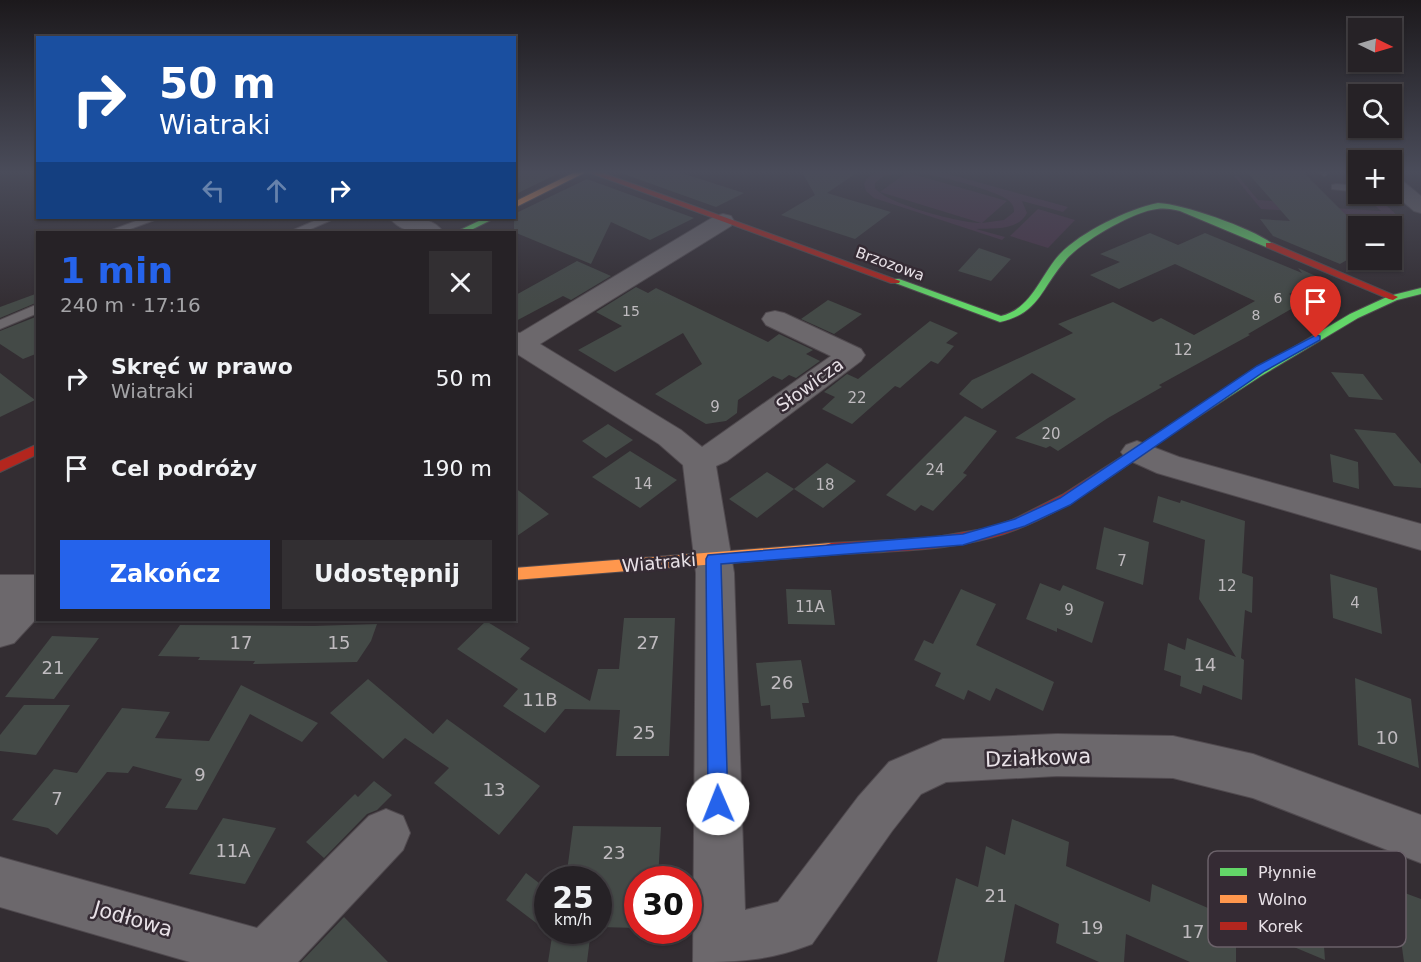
<!DOCTYPE html>
<html lang="pl">
<head>
<meta charset="utf-8">
<style>
	:root { --surface:#262226; --page:#322f32; --text:#f1f3f6; --muted:#a4a4a7; --line:#423f43; --accent:#2563eb }
	body { margin:0; font-family:"DejaVu Sans",sans-serif; background:var(--page); color:var(--text); height:100vh; display:flex; flex-direction:column; font-size:22px; white-space:nowrap }
	* { box-sizing:border-box; margin:0 }
	p { font-size:20px; color:var(--muted) }
	.icon { flex:none; width:33px; height:33px; fill:none; stroke:currentColor; stroke-width:2; stroke-linecap:round; stroke-linejoin:round }
	.map { position:relative; flex:1; overflow:hidden }
	.details { position:absolute; left:36px; top:231px; width:480px; height:390px; display:flex; flex-direction:column; background:var(--surface); border-radius:0px; box-shadow:0 2px 4px #0004,0 0 0 2px var(--line) }
	.details>* { flex:none }
	.guide { position:absolute; left:36px; top:36px; width:480px; height:183px; border-radius:0px; box-shadow:0 2px 4px #0004,0 0 0 2px var(--line); background:#1a4fa0; color:#fff; overflow:hidden }
	.needle { width:39px; rotate:95deg }
	.buttons { position:absolute; left:1348px; top:18px; display:grid; gap:12px }
	.buttons a { display:grid; place-items:center; width:54px; height:54px; border-radius:0px; background:var(--surface); box-shadow:0 2px 4px #0004,0 0 0 2px var(--line); font-size:30px }
	.speed { position:absolute; left:534px; top:866px; display:flex; gap:12px; font-size:30px; font-weight:700; text-align:center }
	.speed>* { display:grid; place-content:center; width:78px; height:78px; border-radius:50%; background:var(--surface); box-shadow:0 2px 4px #0004,0 0 0 2px var(--line); line-height:1 }
	.speed small { font-size:15px; font-weight:400 }
	.speed .limit { border:9px solid #d22; background:#fff; color:#111 }
	.pin { position:absolute; display:grid; place-items:center; width:51px; height:51px; color:#fff; margin:-62px -26px; border-radius:50% 50% 50% 0; rotate:-45deg; box-shadow:0 0 6px #0007 }
	.pin .icon { rotate:45deg }
	.me { position:absolute; width:66px; margin:-33px; rotate:359deg; stroke-linejoin:round; filter:drop-shadow(0 0 4px #0008) }
	.turn { display:flex; align-items:center; gap:21px; height:126px; padding:0 24px; font-size:27px }
	.turn .icon { width:78px; height:78px; stroke-width:2.5 }
	.turn b { display:block; font-size:42px; line-height:51px }
	.lanes { display:flex; align-items:center; height:57px; padding:0 24px; background:#0003; justify-content:center; gap:30px; direction:ltr }
	.lanes .off { opacity:.35 }
	.round { display:grid; place-items:center; flex:none; width:63px; height:63px; border-radius:0px; background:var(--page) }
	.headline { display:flex; align-items:center; justify-content:space-between; height:102px; padding:0 24px }
	h1 { font-size:36px; font-weight:700; line-height:45px; color:var(--accent) }
	.action { display:flex; gap:12px; margin-top:auto; padding:12px 24px }
	.action a { flex:1; height:69px; border-radius:0px; background:var(--accent); color:#fff; font-size:24px; font-weight:700; line-height:69px; text-align:center }
	.action a+a { background:var(--page); color:var(--text) }
	ul { padding:0; list-style:none }
	li { display:flex; align-items:center; gap:18px; height:90px; padding:0 24px }
	li div { flex:1 }
	li b { display:block; font-size:22px }
	li em { font-style:normal }
	.map>svg:first-child { display:block }
	.green { fill:#483246; fill-rule:evenodd }
	.building { fill:#444a47 }
	.lines { fill:none; stroke-linecap:round; stroke-linejoin:round }
	.lane-casing { stroke:#504a4f; stroke-width:2 }
	.street-casing { stroke:#504a4f; stroke-width:2 }
	.fast-casing { stroke:#504a4f; stroke-width:2 }
	.slow-casing { stroke:#504a4f; stroke-width:2 }
	.jam-casing { stroke:#504a4f; stroke-width:2 }
	.lane { fill:#6c686c; fill-rule:evenodd }
	.street { fill:#6c686c; fill-rule:evenodd }
	.fast { fill:#63d668; fill-rule:evenodd }
	.slow { fill:#ff974d; fill-rule:evenodd }
	.jam { fill:#b3261e; fill-rule:evenodd }
	.route { fill:#2563eb; stroke:#184099; stroke-width:1.5 }
	.labels { text-anchor:middle; stroke-width:5; stroke-linejoin:round; paint-order:stroke }
	.far-number-label { font-size:14px; fill:#bfbbbf }
	.far-street-label { font-size:15px; fill:#e8e1e7; stroke:#352b34 }
	.number-label { font-size:15px; fill:#bfbbbf }
	.street-label { font-size:18px; fill:#e8e1e7; stroke:#352b34 }
	.near-number-label { font-size:18px; fill:#bfbbbf }
	.near-street-label { font-size:21px; fill:#e8e1e7; stroke:#352b34 }
	.key { fill:#352b34; stroke:#6b626a; stroke-width:1.5 }
	.key-label { font-size:16px; fill:#e8e1e7 }
</style>
</head>
<body>
<div class="map">
<svg width="1421" height="962" viewBox="0 0 1421 962">
	<rect width="100%" height="100%" fill="#332d32"/>
	<g class="green">
		<path d="M877 172H941L1068 207 1063 212 1022 201 1027 213C1018 231 993 228 976 229L1005 237 1002 240 874 198 866 191 864 184 867 178ZM907 172 880 192 981 223C960 223 887 204 875 188V183L884 176ZM909 173C925 171 995 190 1008 200 1013 204 1014 207 1014 212L1004 220 982 223 1007 201Z"/>
		<polygon points="1234,176 1238,176 1258,200 1284,202 1288,205 1381,211 1363,194 1374,194 1400,218 1261,209"/>
		<polygon points="1038,209 1075,220 1048,248 1010,236"/>
	</g>
	<g class="building">
		<polygon points="514,172 561,172 514,195"/>
		<polygon points="618,172 678,172 744,193 716,207"/>
		<polygon points="802,172 858,172 827,193 891,212 855,239 781,215 815,195"/>
		<polygon points="1247,172 1303,172 1359,228 1359,253 1340,264 1273,236 1260,219 1290,221"/>
		<polygon points="587,179 694,218 650,240 611,222 591,264 514,232 514,214"/>
		<polygon points="1150,233 1178,245 1205,233 1302,273 1298,268 1318,277 1289,294 1305,301 1248,334 1250,335 1159,385 1162,387 1108,418 1058,451 1050,446 1046,448 1015,438 1076,399 1032,373 982,409 959,394 972,380 1073,333 1058,324 1113,302 1153,322 1161,318 1194,335 1255,301 1175,264 1119,289 1090,275 1120,262 1100,254"/>
		<polygon points="979,248 1011,259 991,281 958,271"/>
		<polygon points="577,261 611,276 571,300 563,296 514,322 514,296"/>
		<polygon points="636,287 648,293 656,288 768,342 779,334 813,350 806,354 820,361 796,378 789,375 782,380 773,376 738,400 737,413 726,421 706,424 655,394 702,364 683,333 615,372 578,350 622,326 596,312"/>
		<polygon points="38,293 38,302 0,318 0,307"/>
		<polygon points="828,300 862,314 834,334 801,319"/>
		<polygon points="38,316 38,353 23,359 0,344 0,331"/>
		<polygon points="930,321 958,333 946,343 954,346 938,364 931,361 900,388 895,386 852,424 822,409 835,397 824,392 847,374 858,379"/>
		<polygon points="1331,372 1363,374 1383,400 1349,397"/>
		<polygon points="0,373 35,400 0,417"/>
		<polygon points="965,416 997,431 963,473 967,475 933,511 921,505 915,511 886,495"/>
		<polygon points="608,424 633,440 606,458 582,441"/>
		<polygon points="1354,429 1395,433 1421,464 1421,488 1394,486"/>
		<polygon points="630,451 677,480 640,508 592,477"/>
		<polygon points="1330,454 1358,462 1359,489 1333,482"/>
		<polygon points="827,463 856,481 823,508 794,489"/>
		<polygon points="767,472 794,489 757,518 729,499"/>
		<polygon points="514,487 549,514 514,538"/>
		<polygon points="1158,496 1180,503 1181,500 1245,521 1242,573 1253,577 1252,613 1245,610 1241,658 1244,660 1242,700 1203,685 1201,694 1180,686 1181,676 1164,670 1168,643 1185,650 1187,638 1236,657 1199,599 1205,540 1153,522"/>
		<polygon points="1104,527 1149,542 1143,585 1096,569"/>
		<polygon points="1330,574 1377,588 1382,634 1333,618"/>
		<polygon points="1040,583 1060,591 1063,585 1104,602 1092,643 1057,628 1057,632 1026,619"/>
		<polygon points="786,589 831,590 835,625 788,624"/>
		<polygon points="961,589 996,604 976,645 1054,682 1043,711 996,688 990,701 968,690 964,700 935,686 941,673 914,660 924,640 933,644"/>
		<polygon points="624,618 675,618 669,756 616,756 620,710 565,709 545,733 503,706 518,689 457,649 486,621 530,648 520,659 590,701 598,669 619,669"/>
		<polygon points="377,624 371,641 357,662 253,664 255,661 198,660 200,657 158,656 180,625 314,626"/>
		<polygon points="52,636 99,638 54,699 5,697"/>
		<polygon points="801,660 809,703 802,703 805,717 771,719 770,705 761,706 756,663"/>
		<polygon points="1355,678 1411,699 1419,768 1358,745"/>
		<polygon points="368,679 433,734 447,719 540,786 499,835 434,783 449,768 405,738 383,759 330,713"/>
		<polygon points="241,685 318,723 302,742 250,714 197,810 165,808 182,779 133,766 128,773 107,772 57,835 48,828 12,820 54,769 77,773 122,708 170,712 155,738 209,741"/>
		<polygon points="24,705 70,705 36,755 0,751 0,735"/>
		<polygon points="374,781 392,795 377,810 367,814 324,858 306,842 355,794 358,797"/>
		<polygon points="223,818 276,828 245,884 189,874"/>
		<polygon points="1012,819 1069,842 1066,866 1150,902 1152,884 1236,920 1236,962 1190,962 1126,934 1124,962 1099,962 1056,943 1059,924 1015,904 1004,962 937,962 956,878 978,887 986,846 1005,855"/>
		<polygon points="573,826 661,827 658,879 638,879 638,928 598,927 598,879 566,879"/>
		<polygon points="1254,866 1320,892 1325,960 1256,931"/>
		<polygon points="526,873 548,890 548,932 506,900"/>
		<polygon points="1394,889 1421,899 1421,962 1404,962"/>
		<polygon points="344,917 388,962 301,962"/>
		<polygon points="553,930 591,930 587,962 548,962"/>
	</g>
	<g class="lines">
		<g class="lane-casing">
			<g id="lane">
				<polygon points="1318,172 1329,172 1329,173 1324,176"/>
				<polygon points="1336,184 1359,186 1359,192 1332,189 1332,185"/>
				<polygon points="144,218 160,218 122,232 114,232 112,230"/>
				<polygon points="321,218 336,218 304,232 289,232"/>
				<polygon points="38,304 38,313 0,329 0,320"/>
			</g>
		</g>
		<g class="street-casing">
			<g id="street">
				<polygon points="1392,176 1399,178 1421,196 1421,213 1414,211 1392,192"/>
				<path d="M723 214 731 216 734 221 731 226 540 344 681 430 702 447 831 356 766 325 762 319 766 313 775 311 784 313 861 349 865 355 861 361 727 461 716 466 734 573 745 910 778 902 858 797 889 762 943 739 1057 734 1173 736 1253 754 1421 815V863L1253 798 1173 778 1057 776 946 782 921 794 892 831 812 944C768 961 739 962 693 962L696 573 683 465 659 444 514 352V332L520 333 715 216Z"/>
				<path d="M390 218C407 216 432 216 443 232 426 234 401 234 390 218Z"/>
				<polygon points="1137,441 1179,457 1421,524 1421,550 1157,473 1126,459 1121,452 1126,445"/>
				<polygon points="0,575 38,575 38,617 14,643 0,647"/>
				<polygon points="386,809 403,816 410,833 403,850 298,962 190,962 0,907 0,857 257,928 369,816"/>
			</g>
		</g>
		<g class="fast-casing">
			<g id="fast">
				<path d="M1158 203C1183 204 1255 229 1274 245L1266 247 1180 211C1172 209 1165 208 1157 209 1134 211 1079 243 1065 261 1041 288 1040 313 1000 322L890 281 891 279H899L1001 316C1033 308 1040 275 1060 254 1081 232 1128 209 1158 203Z"/>
				<polygon points="485,218 495,218 467,232 456,232"/>
				<polygon points="1421,288 1421,294 1397,300 1358,318 1261,376 1164,439 1160,440 1154,436 1233,383 1350,314 1389,296"/>
			</g>
		</g>
		<g class="slow-casing">
			<g id="slow">
				<polygon points="575,172 586,172 514,208 514,202"/>
				<polygon points="831,543 836,545 838,549 836,553 831,555 514,580 514,568"/>
			</g>
		</g>
		<g class="jam-casing">
			<g id="jam">
				<polygon points="588,172 600,172 900,281 899,283 891,283"/>
				<polygon points="1266,243 1272,243 1398,297 1393,300 1389,299 1266,247"/>
				<path d="M1160 432 1166 436 1164 439C1110 477 1055 521 990 538 938 552 884 551 831 555L826 553 824 549 826 545 831 543 930 538 989 528 1012 520 1062 495Z"/>
				<polygon points="38,444 38,454 0,472 0,461"/>
			</g>
		</g>
		<use href="#lane" class="lane"/>
		<use href="#street" class="street"/>
		<use href="#fast" class="fast"/>
		<use href="#slow" class="slow"/>
		<use href="#jam" class="jam"/>
	</g>
	<linearGradient id="sky" x2="0" y2="1"><stop stop-color="#1c191c"/><stop offset="0.56" stop-color="#4a4c5a"/><stop offset="1" stop-color="#4a4c5a" stop-opacity="0"/></linearGradient>
	<rect width="1421" height="307" fill="url(#sky)"/>
	<polygon class="route" points="1316,335 1320,336 1320,340 1265,371 1070,505 1025,526 963,545 721,564 728,804 725,811 718,813 711,811 708,804 706,559 708,555 963,534 1015,519 1060,498 1257,366"/>
	<g class="labels">
		<g class="far-number-label">
			<text x="1278" y="303">6</text>
			<text x="631" y="316">15</text>
			<text x="1256" y="320">8</text>
		</g>
		<g class="far-street-label">
			<text transform="translate(890 264) rotate(20)" y="5">Brzozowa</text>
		</g>
		<g class="number-label">
			<text x="1183" y="355">12</text>
			<text x="857" y="403">22</text>
			<text x="715" y="412">9</text>
			<text x="1051" y="439">20</text>
			<text x="935" y="475">24</text>
			<text x="643" y="489">14</text>
			<text x="825" y="490">18</text>
			<text x="1122" y="566">7</text>
			<text x="1227" y="591">12</text>
			<text x="1355" y="608">4</text>
			<text x="810" y="612">11A</text>
			<text x="1069" y="615">9</text>
		</g>
		<g class="street-label">
			<text transform="translate(810 385) rotate(-36)" y="6">Słowicza</text>
			<text transform="translate(659 563) rotate(-5)" y="6">Wiatraki</text>
		</g>
		<g class="near-number-label">
			<text x="241" y="649">17</text>
			<text x="339" y="649">15</text>
			<text x="648" y="649">27</text>
			<text x="1205" y="671">14</text>
			<text x="53" y="674">21</text>
			<text x="782" y="689">26</text>
			<text x="540" y="706">11B</text>
			<text x="644" y="739">25</text>
			<text x="1387" y="744">10</text>
			<text x="200" y="781">9</text>
			<text x="494" y="796">13</text>
			<text x="57" y="805">7</text>
			<text x="233" y="857">11A</text>
			<text x="614" y="859">23</text>
			<text x="996" y="902">21</text>
			<text x="1092" y="934">19</text>
			<text x="1193" y="938">17</text>
		</g>
		<g class="near-street-label">
			<text transform="translate(1038 758) rotate(-2)" y="7">Działkowa</text>
			<text transform="translate(133 919) rotate(16)" y="7">Jodłowa</text>
		</g>
	</g>
	<rect x="1208" y="851" width="198" height="96" rx="9" class="key"/>
	<rect x="1220" y="868" width="27" height="8" fill="#63d668"/>
	<rect x="1220" y="895" width="27" height="8" fill="#ff974d"/>
	<rect x="1220" y="922" width="27" height="8" fill="#b3261e"/>
	<g class="key-label">
		<text x="1258" y="878">Płynnie</text>
		<text x="1258" y="905">Wolno</text>
		<text x="1258" y="932">Korek</text>
	</g>
</svg>
<div class="buttons">
<a><svg class="needle" viewBox="-14 -14 28 28"><path d="M0-13l5 13h-10z" fill="#e53935"/><path d="M0 13l5-13h-10z" fill="#a4a4a7"/></svg></a>
<a><svg class="icon" aria-label="search" viewBox="0 0 24 24"><circle cx="10" cy="10" r="6"/><path d="M15 15l6 6"/></svg></a>
<a>+</a>
<a>−</a>
</div>
<div class="speed"><div>25<small>km/h</small></div><div class="limit">30</div></div>
<div class="pin" style="left:1316px;top:338px;background:#d93025"><svg class="icon" aria-label="arrive" viewBox="0 0 24 24"><path d="M6 21V4h12l-3 4 3 4H6"/></svg></div>
<svg class="me" style="left:718px;top:804px" viewBox="-20 -20 40 40"><circle r="19" fill="#fff"/><path d="M0-13L10 11 0 6-10 11z" fill="#2563eb"/></svg>
<div class="guide">
<div class="turn"><svg class="icon" aria-label="right" viewBox="0 0 24 24"><path d="M7 20v-9h11M14 6l5 5-5 5"/></svg><div><b>50 m</b>Wiatraki</div></div>
<div class="lanes"><svg class="icon off" aria-label="left" viewBox="0 0 24 24"><path d="M17 20v-9H6M10 6l-5 5 5 5"/></svg><svg class="icon off" aria-label="ahead" viewBox="0 0 24 24"><path d="M12 20V5M6 11l6-6 6 6"/></svg><svg class="icon" aria-label="right" viewBox="0 0 24 24"><path d="M7 20v-9h11M14 6l5 5-5 5"/></svg></div>
</div>
<section class="details">
<div class="headline"><div><h1>1 min</h1><p>240 m · 17:16</p></div><a class="round"><svg class="icon" aria-label="close" viewBox="0 0 24 24"><path d="M6 6l12 12M18 6L6 18"/></svg></a></div>
<ul>
<li><svg class="icon" aria-label="right" viewBox="0 0 24 24"><path d="M7 20v-9h11M14 6l5 5-5 5"/></svg><div><b>Skręć w prawo</b><p>Wiatraki</p></div><em>50 m</em></li>
<li><svg class="icon" aria-label="arrive" viewBox="0 0 24 24"><path d="M6 21V4h12l-3 4 3 4H6"/></svg><div><b>Cel podróży</b></div><em>190 m</em></li>
</ul>
<div class="action"><a>Zakończ</a><a>Udostępnij</a></div>
</section>
</div>
</body>
</html>
